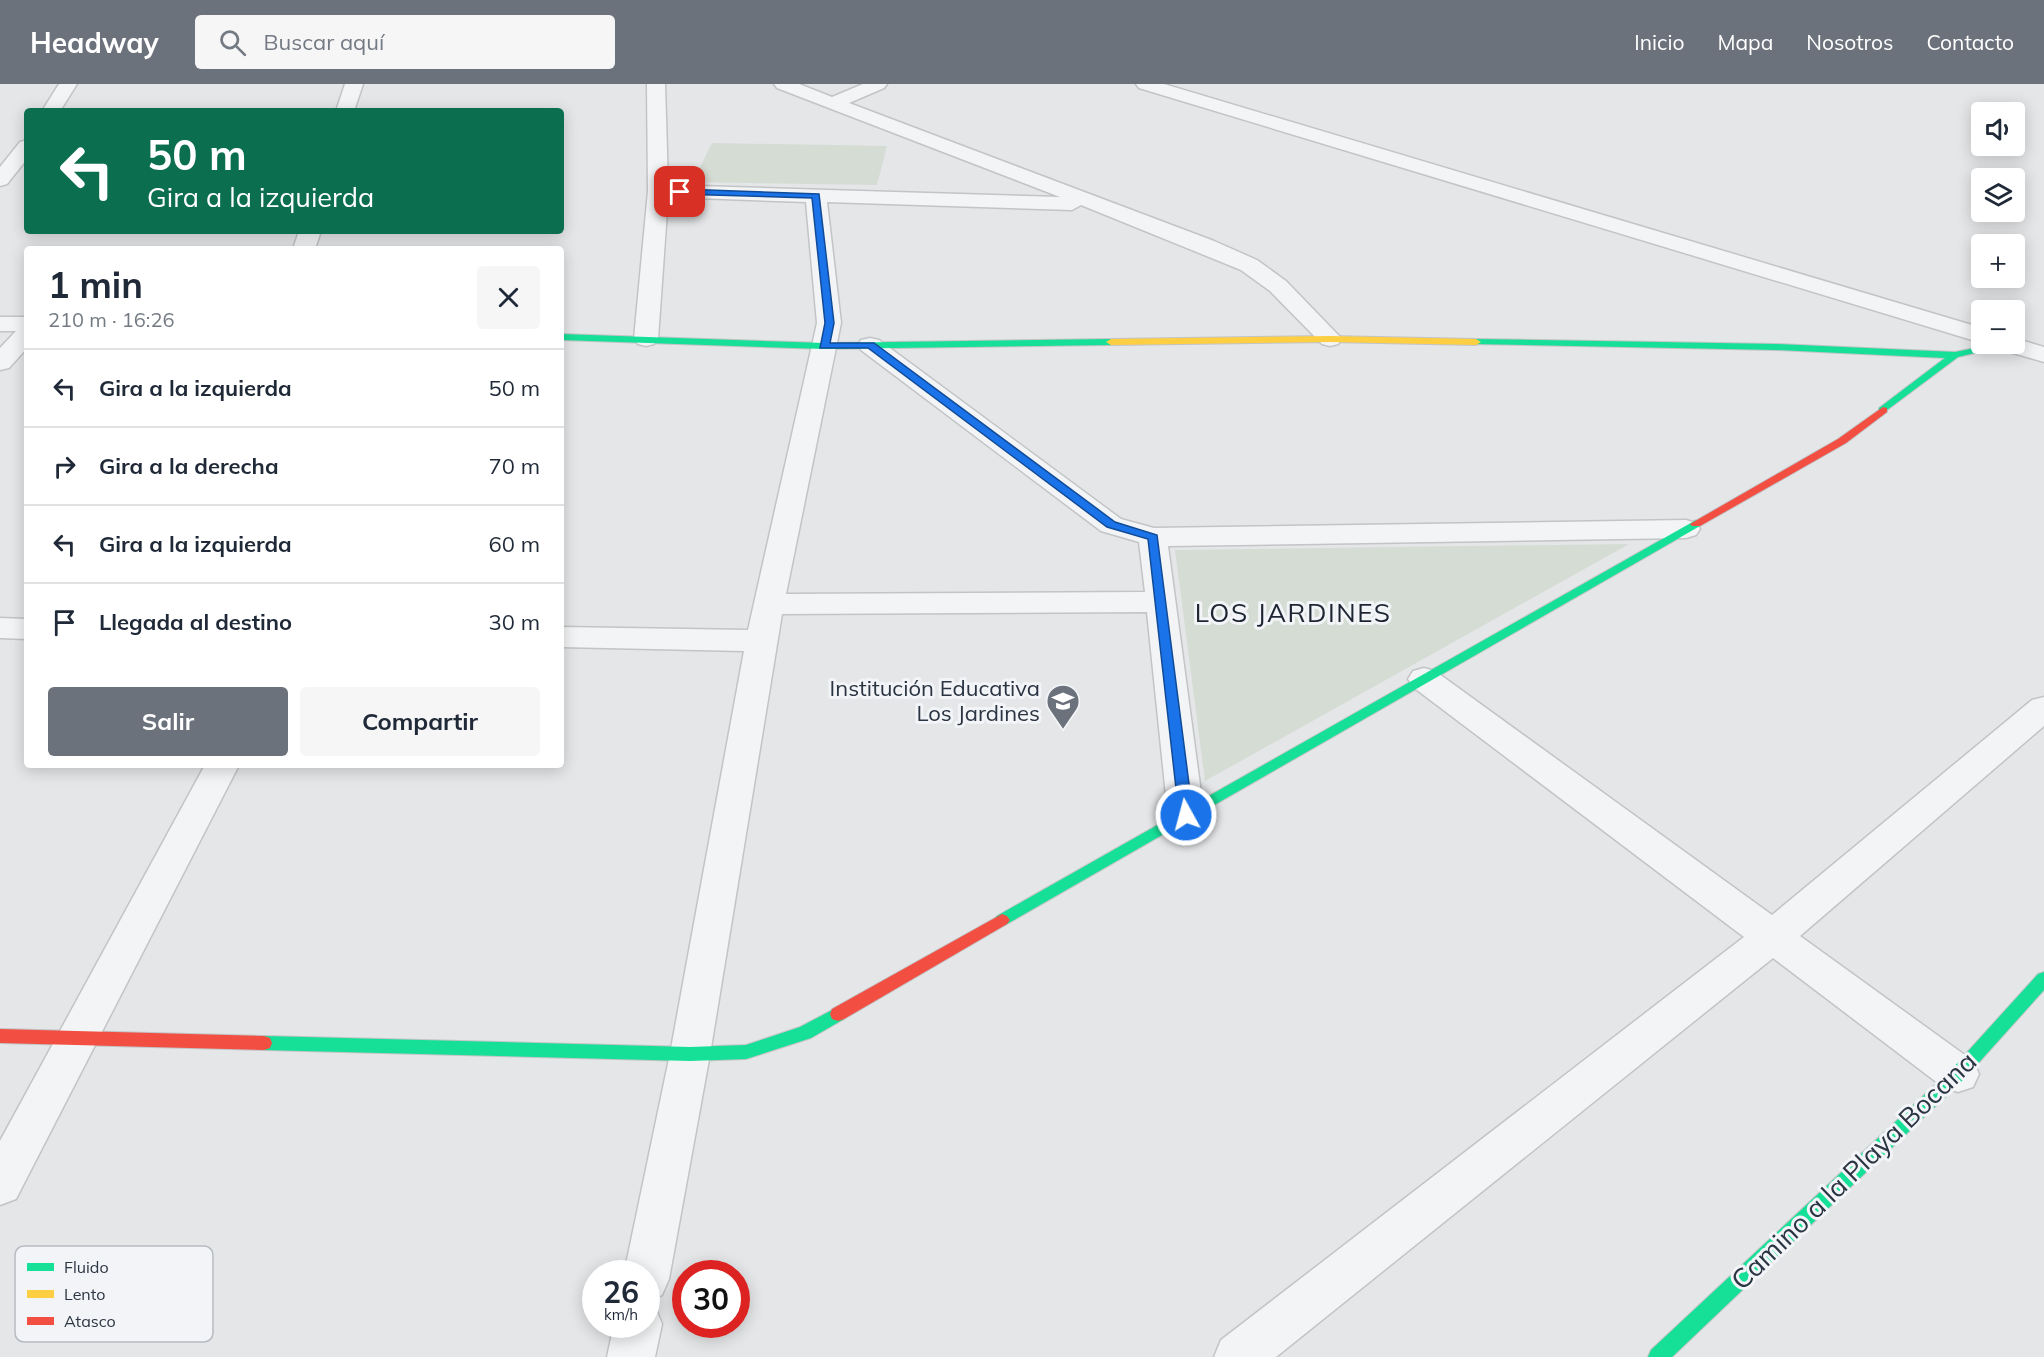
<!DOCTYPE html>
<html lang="es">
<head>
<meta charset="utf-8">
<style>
	:root { --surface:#fff; --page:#f6f6f7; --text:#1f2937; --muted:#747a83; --line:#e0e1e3; --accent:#6c727c }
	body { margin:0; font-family:Mulish,sans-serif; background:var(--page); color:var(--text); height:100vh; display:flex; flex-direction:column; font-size:22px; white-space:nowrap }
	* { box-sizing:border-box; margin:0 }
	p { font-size:20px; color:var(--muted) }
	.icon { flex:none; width:33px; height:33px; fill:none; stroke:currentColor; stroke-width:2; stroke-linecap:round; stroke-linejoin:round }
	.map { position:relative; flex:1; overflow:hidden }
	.drawer { position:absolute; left:24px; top:162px; width:540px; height:522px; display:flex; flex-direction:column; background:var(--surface); border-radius:6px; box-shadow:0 3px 15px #0003 }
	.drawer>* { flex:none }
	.hud { position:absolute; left:24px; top:24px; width:540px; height:126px; border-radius:6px; box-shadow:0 3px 15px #0003; background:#0b6e4f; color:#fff; overflow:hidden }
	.tools { position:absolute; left:1971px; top:18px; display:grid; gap:12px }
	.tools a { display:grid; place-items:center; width:54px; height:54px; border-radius:6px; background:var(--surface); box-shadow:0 3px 15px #0003; font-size:30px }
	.speed { position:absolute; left:582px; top:1176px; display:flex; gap:12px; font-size:30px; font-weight:700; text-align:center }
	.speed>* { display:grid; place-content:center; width:78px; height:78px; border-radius:50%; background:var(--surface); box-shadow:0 3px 15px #0003; line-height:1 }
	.speed small { font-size:15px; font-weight:400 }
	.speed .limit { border:9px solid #d22; background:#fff; color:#111 }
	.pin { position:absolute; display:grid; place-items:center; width:51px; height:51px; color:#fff; margin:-26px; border-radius:12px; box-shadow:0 3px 9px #0006 }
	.me { position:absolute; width:66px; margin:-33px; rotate:353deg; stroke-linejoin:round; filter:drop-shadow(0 0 4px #0008) }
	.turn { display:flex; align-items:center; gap:21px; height:126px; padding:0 24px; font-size:27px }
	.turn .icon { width:78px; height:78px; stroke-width:2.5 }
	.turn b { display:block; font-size:42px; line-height:51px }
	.round { display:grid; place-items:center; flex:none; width:63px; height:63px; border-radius:6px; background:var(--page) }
	.overview { display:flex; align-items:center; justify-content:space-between; height:102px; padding:0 24px }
	h1 { font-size:36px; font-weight:700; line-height:45px }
	.button { display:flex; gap:12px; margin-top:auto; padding:12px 24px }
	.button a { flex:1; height:69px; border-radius:6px; background:var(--accent); color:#fff; font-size:24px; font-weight:700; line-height:69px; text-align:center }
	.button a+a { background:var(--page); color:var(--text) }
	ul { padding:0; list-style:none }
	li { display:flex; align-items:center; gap:18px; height:78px; padding:0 24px; border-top:2px solid var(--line) }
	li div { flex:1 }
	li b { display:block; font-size:22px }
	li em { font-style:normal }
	header { display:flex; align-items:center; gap:36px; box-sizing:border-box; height:84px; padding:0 30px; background:var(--accent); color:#fff }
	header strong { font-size:28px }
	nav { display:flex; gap:33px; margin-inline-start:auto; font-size:21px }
	.search { width:420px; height:54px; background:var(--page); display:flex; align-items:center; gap:15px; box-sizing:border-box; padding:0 21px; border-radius:6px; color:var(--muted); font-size:22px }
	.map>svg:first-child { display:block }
	.green { fill:#d5dcd4 }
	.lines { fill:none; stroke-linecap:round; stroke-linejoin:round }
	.street-casing { stroke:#c2c4c6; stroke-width:3 }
	.fast-casing { stroke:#c2c4c6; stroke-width:2 }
	.slow-casing { stroke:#c2c4c6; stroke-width:2 }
	.jam-casing { stroke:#c2c4c6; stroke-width:2 }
	.street { fill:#f3f4f5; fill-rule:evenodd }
	.fast { fill:#16e098; fill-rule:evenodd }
	.slow { fill:#ffcf43; fill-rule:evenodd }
	.jam { fill:#f24e42; fill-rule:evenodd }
	.route { fill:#1a73e8; stroke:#114b97; stroke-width:1.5 }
	.labels { text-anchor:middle; stroke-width:6; stroke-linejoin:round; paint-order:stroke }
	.poi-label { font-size:22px; fill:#2b3442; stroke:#f2f4f7; text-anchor:end }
	.quarter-label { font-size:26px; letter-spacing:1.5px; fill:#1d2533; stroke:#f2f4f7 }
	.near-street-label { font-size:27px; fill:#2b3442; stroke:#f2f4f7 }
	.key { fill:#f2f4f7; stroke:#b6bac1; stroke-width:1.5 }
	.key-label { font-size:16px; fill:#2b3442 }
</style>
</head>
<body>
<header>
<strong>Headway</strong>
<div class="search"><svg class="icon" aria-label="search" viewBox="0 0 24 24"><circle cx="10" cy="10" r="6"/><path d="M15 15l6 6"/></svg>Buscar aquí</div>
<nav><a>Inicio</a><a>Mapa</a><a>Nosotros</a><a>Contacto</a></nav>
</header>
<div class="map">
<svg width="2044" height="1273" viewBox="0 0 2044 1273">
	<rect width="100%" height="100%" fill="#e4e6e8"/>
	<g class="green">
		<polygon points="712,59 887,62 877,101 693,98"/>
		<polygon points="1629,460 1205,697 1175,466"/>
	</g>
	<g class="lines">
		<g class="street-casing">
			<g id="street">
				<polygon points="59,0 77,0 60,27 42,27"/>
				<polygon points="345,0 363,0 354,27 336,27"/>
				<polygon points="647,0 665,0 668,101 1060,113 777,4 774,0 799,0 832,13 863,0 887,0 884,4 849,19 1214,157 1257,176 1286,197 1342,255 1338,260 1330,262 1322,260 1270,207 1241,186 1081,121 1072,126 827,118 841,239 786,510 1145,508 1139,458 1101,447 861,266 858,261 861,256 870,254 879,256 1121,435 1154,444 1686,436 1696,439 1700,445 1696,451 1686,454 1168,462 1204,731 1198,740 1186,744 1174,740 1168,731 1147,528 782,530 710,970 669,1195 662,1211 646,1218 646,1190 624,1190 670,970 744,567 561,563 561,543 748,546 817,239 806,118 668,113 658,255 654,260 646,262 638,260 634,255 648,107"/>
				<polygon points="1136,0 1164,0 1982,244 1982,259 1139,4"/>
				<polygon points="27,56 27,75 7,100 0,102 0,83 20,58"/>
				<polygon points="299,147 321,147 315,165 293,165"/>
				<polygon points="0,233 27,233 27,264 9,284 0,286 0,264 16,247 0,247"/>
				<polygon points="2014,254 2044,263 2044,278 1999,265 1996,260 2014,260"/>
				<polygon points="0,534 27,535 27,555 0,554"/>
				<polygon points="1424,584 1435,587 1772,831 2032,616 2044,613 2044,642 1800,852 1973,977 1979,990 1973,1003 1958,1008 1943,1003 1773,874 1276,1273 1214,1273 1221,1256 1744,853 1413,603 1408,595 1413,587"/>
				<polygon points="205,681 239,681 16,1115 0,1121 0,1057"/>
				<polygon points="646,1220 655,1223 662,1240 655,1273 607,1273 614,1240 646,1240"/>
			</g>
		</g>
		<g class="fast-casing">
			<g id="fast">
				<polygon points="561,250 824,259 1111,255 1116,258 1111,261 824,265 561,256"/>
				<polygon points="1476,255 1776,260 1955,268 1995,260 2012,260 1958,273 1883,329 1879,328 1879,324 1945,274 1776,266 1473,260 1471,258"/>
				<polygon points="1696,436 1702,440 1700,442 1007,840 1002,842 997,840 994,836 997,832"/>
				<polygon points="2044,888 2044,906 1964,995 1672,1273 1648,1273 1651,1266 1952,985 2038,890"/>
				<polygon points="838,923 844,925 846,930 844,935 811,954 746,975 690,977 264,966 258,964 256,959 258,954 264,952 690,963 746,961 800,943"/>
			</g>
		</g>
		<g class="slow-casing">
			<polygon id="slow" points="1330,252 1476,255 1481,258 1476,261 1330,258 1111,261 1106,258 1111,255"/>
		</g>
		<g class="jam-casing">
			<g id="jam">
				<polygon points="1883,323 1887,324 1887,328 1846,359 1700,442 1692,442 1690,440 1838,355"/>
				<polygon points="1002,830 1007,832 1010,836 1007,840 844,935 838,937 832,935 830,930 832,925"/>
				<polygon points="0,945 264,952 270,954 272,959 270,964 264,966 0,959"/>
			</g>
		</g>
		<use href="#street" class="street"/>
		<use href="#fast" class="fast"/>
		<use href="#slow" class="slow"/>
		<use href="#jam" class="jam"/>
	</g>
	<polygon class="route" points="680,105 819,110 834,239 830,259 874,259 1115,438 1157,451 1193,731 1191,735 1181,735 1179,731 1148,455 1107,443 868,264 820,264 825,239 812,114 677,110 676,108"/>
	<defs>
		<g id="school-pin" transform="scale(1.725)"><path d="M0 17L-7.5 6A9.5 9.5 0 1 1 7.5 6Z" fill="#6c727c" stroke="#f2f4f7"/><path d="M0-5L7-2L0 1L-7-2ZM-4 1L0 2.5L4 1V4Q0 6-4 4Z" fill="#fff"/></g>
	</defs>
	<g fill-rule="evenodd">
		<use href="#school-pin" x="1063" y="617"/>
	</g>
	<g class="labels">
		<g class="poi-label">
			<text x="1040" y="612">Institución Educativa<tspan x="1040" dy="25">Los Jardines</tspan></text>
		</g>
		<g class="quarter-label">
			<text x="1293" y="538">LOS JARDINES</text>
		</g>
		<g class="near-street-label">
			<text transform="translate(1854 1087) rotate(-44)" y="9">Camino a la Playa Bocana</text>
		</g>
	</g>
	<rect x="15" y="1162" width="198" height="96" rx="9" class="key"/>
	<rect x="27" y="1179" width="27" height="8" fill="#16e098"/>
	<rect x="27" y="1206" width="27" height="8" fill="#ffcf43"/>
	<rect x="27" y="1233" width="27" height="8" fill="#f24e42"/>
	<g class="key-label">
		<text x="64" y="1189">Fluido</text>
		<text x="64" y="1216">Lento</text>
		<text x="64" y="1243">Atasco</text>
	</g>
</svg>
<div class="tools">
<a><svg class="icon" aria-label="sound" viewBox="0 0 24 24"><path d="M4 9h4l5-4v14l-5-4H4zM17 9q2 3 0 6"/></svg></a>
<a><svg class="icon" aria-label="layers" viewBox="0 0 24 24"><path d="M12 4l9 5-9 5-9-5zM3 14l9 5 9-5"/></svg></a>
<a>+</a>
<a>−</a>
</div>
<div class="speed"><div>26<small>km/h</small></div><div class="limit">30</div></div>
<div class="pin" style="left:680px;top:108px;background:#d93025"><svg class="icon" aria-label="arrive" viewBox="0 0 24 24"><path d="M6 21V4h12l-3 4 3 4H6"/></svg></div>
<svg class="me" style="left:1186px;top:731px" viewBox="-20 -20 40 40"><circle r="17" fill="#1a73e8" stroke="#fff" stroke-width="3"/><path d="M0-11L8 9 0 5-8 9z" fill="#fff"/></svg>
<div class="hud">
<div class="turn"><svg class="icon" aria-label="left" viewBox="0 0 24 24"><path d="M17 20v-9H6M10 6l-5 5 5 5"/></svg><div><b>50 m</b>Gira a la izquierda</div></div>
</div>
<section class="drawer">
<div class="overview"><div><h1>1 min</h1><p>210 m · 16:26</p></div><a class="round"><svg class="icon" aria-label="close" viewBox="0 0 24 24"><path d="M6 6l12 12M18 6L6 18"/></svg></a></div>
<ul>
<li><svg class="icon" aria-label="left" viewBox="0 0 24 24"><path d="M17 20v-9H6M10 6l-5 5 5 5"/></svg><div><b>Gira a la izquierda</b></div><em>50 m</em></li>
<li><svg class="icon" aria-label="right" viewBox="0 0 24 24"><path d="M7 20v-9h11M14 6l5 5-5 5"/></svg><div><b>Gira a la derecha</b></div><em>70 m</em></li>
<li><svg class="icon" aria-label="left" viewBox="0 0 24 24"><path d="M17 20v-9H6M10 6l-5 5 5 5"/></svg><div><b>Gira a la izquierda</b></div><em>60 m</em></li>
<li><svg class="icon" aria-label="arrive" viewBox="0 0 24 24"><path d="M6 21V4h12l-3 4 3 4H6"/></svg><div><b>Llegada al destino</b></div><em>30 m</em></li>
</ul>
<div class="button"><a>Salir</a><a>Compartir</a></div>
</section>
</div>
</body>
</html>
